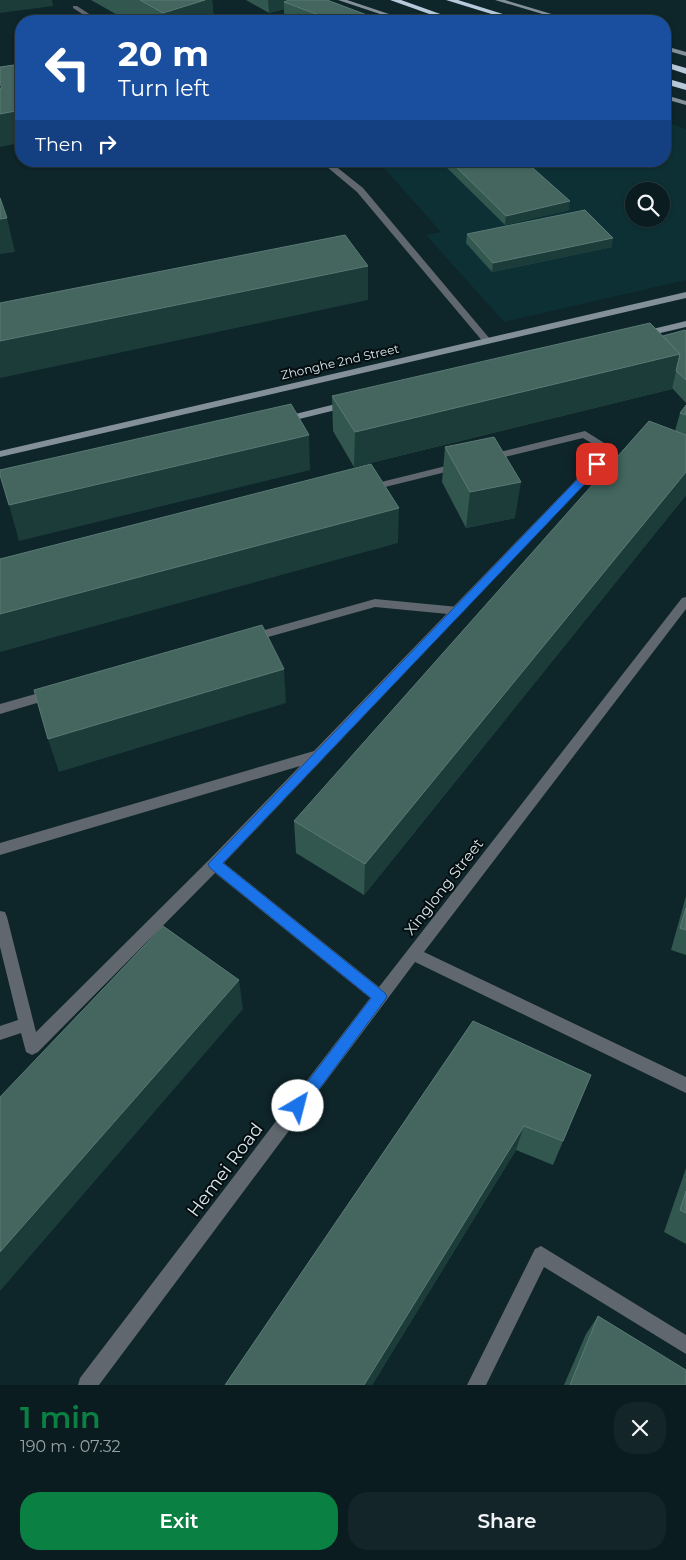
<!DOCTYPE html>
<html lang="en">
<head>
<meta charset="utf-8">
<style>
	:root { --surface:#0a1c20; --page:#132529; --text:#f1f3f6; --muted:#99a1a5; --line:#2a3a3e; --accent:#0b8043 }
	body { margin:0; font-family:Montserrat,sans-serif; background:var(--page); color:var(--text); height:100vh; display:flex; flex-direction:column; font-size:19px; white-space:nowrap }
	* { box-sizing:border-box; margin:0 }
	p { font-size:16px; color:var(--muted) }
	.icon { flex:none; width:28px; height:28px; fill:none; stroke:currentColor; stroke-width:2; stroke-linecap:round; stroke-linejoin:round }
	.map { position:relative; height:1385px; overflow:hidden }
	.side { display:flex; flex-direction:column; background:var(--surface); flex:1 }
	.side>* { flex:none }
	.guide { position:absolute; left:15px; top:15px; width:656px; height:152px; border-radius:20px; box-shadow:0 1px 4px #0004,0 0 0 1px var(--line); background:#1a4fa0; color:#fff; overflow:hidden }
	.fabs { position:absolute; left:625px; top:182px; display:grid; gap:10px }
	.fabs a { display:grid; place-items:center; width:45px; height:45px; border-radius:50%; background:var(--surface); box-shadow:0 1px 4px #0004,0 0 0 1px var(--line); font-size:25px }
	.pin { position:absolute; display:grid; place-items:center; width:42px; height:42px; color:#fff; margin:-21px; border-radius:10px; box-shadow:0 2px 8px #0006 }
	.me { position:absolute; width:55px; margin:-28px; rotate:37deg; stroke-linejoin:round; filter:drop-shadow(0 0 4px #0008) }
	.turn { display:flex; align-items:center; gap:18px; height:105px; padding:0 20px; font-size:22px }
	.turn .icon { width:65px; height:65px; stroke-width:2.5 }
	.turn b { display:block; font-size:35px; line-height:42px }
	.then { display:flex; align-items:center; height:48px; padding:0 20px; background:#0003; gap:10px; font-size:19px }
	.round { display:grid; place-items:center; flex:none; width:52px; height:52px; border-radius:20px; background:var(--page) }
	.overview { display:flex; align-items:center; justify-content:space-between; height:85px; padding:0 20px }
	h1 { font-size:30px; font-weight:600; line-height:38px; color:var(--accent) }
	.primary-button { display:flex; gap:10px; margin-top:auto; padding:10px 20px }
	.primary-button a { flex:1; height:58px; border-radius:20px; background:var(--accent); color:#fff; font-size:20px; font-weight:600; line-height:58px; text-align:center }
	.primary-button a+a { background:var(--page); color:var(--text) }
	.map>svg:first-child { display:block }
	.built { fill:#0d3035; fill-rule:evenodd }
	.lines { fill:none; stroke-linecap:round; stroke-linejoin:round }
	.lane { fill:#60676e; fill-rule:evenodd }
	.street { fill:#60676e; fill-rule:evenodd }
	.secondary { fill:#838f99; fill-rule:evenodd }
	.highway { fill:#b7c9da; fill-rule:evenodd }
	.wall { fill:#32574f }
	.shaded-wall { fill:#1c3c39 }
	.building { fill:#44665f; stroke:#5b7a75 }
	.route { fill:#1a73e8; stroke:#114b97 }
	.labels { text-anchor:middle; stroke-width:4; stroke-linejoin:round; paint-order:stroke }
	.far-street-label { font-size:12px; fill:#dae7ea; stroke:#040d0f }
	.street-label { font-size:15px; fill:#dae7ea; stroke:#040d0f }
	.near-street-label { font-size:18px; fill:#dae7ea; stroke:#040d0f }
</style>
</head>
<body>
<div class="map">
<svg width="686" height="1385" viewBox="0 0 686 1385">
	<rect width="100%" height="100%" fill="#0e252a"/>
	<path class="built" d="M665 122 686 129V280L504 322 426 235 441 232 383 167 391 161H665ZM634 191H661V219H634Z"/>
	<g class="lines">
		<g class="lane">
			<polygon points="73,6 77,6 100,21 93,21 73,8"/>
			<polygon points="320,161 329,161 363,188 490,339 490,343 484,343 357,192"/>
			<polygon points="375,599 458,607 464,611 458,615 375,607 250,642 244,638 250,634"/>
			<polygon points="53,689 57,691 59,694 57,697 0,714 0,704"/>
		</g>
		<g class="street">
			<polygon points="585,431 614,449 615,451 614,453 224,863 379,987 682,598 686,597 686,609 424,952 686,1077 686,1093 415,962 99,1385 78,1385 80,1378 370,998 215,873 38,1052 32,1055 26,1052 21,1033 0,1040 0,1026 18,1020 0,947 0,911 5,912 7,917 36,1032 209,860 300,766 0,855 0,843 314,751 604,451 583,438 488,461 483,458 484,456"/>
			<polygon points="458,463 463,466 462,468 369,491 364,488 369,485"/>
			<polygon points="541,1246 686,1335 686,1354 544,1267 486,1385 467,1385 535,1249"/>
		</g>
		<g class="secondary">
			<polygon points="338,0 347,0 410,21 401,21"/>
			<polygon points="495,0 505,0 575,21 566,21"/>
			<polygon points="665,46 686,52 686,56 665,50"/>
			<polygon points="665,95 686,101 686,105 665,99"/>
			<polygon points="686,292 686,298 0,457 0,451"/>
			<polygon points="686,321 686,327 643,337 638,334 640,332"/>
			<polygon points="348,401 353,404 352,406 283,423 278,420 279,418"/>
		</g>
		<g class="highway">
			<polygon points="390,0 401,0 460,21 449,21"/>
			<polygon points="446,0 458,0 525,21 514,21"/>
			<polygon points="665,62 686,68 686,74 665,67"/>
			<polygon points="665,78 686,84 686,90 665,84"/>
		</g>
	</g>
	<g class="wall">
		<polygon points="91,0 212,0 214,21 128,21"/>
		<polygon points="246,0 327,0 383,21 284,21 284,9 269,13"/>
		<polygon points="440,161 525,161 569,210 505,225"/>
		<polygon points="467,234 612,247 492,272 466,243"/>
		<polygon points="686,331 686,403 672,388 672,389 354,467 333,431 332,396"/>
		<polygon points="686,405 686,435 675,431 680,413"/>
		<polygon points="686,435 686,495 364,895 296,853 294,821"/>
		<polygon points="445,447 515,518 466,528 442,482"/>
		<polygon points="686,896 686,955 671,950"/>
		<polygon points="473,1021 591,1075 553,1165 516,1150 372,1385 225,1385"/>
		<polygon points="686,1168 686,1244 664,1232"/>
		<polygon points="598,1316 686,1385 564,1385 586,1334"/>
	</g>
	<g class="shaded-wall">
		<polygon points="0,0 52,0 53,6 0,13"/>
		<polygon points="205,0 212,0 214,21 164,21 163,13"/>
		<polygon points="268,0 293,0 284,2 284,9 269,13"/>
		<polygon points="21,110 21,143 0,147 0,114"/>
		<polygon points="570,201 569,210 505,225 506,216"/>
		<polygon points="7,218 15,252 0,254 0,219"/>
		<polygon points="613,238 612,247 492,272 493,263"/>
		<polygon points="368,266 368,300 0,378 0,341"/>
		<polygon points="680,354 672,389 354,467 355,432"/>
		<polygon points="309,435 310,470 19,541 9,505"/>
		<polygon points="686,472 686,495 364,895 365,864"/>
		<polygon points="521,482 515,518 466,528 470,492"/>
		<polygon points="399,508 398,543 0,652 0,614"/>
		<polygon points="284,669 286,703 59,772 48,739"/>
		<polygon points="239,980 243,1009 0,1291 0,1252"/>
		<polygon points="524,1126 516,1150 372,1385 364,1385"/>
	</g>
	<g class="building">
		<polygon points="140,0 205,0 163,13"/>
		<polygon points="289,0 327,0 383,21 335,21 284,2"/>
		<polygon points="21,64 21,110 0,114 0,88 2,88 0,84 0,67"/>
		<polygon points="450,161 525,161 570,201 506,216"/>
		<polygon points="0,198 7,218 0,219"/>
		<polygon points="585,210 613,238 493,263 467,234"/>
		<polygon points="345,235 368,266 0,341 0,303"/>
		<polygon points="650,323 680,354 355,432 332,396"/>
		<polygon points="685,330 686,331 686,380 676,371 680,354 663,336"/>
		<polygon points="291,404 309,435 9,505 0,475 0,470"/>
		<polygon points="686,405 686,415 680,413"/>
		<polygon points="649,421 686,435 686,472 365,864 294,821"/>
		<polygon points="494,437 521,482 470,492 445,447"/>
		<polygon points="371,464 399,508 0,614 0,559"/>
		<polygon points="262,625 284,669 48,739 34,690"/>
		<polygon points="686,908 686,930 680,928"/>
		<polygon points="163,926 239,980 0,1252 0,1097"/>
		<polygon points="473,1021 591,1075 563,1141 524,1126 364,1385 225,1385"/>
		<polygon points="686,1191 686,1213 680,1210"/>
		<polygon points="598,1316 686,1370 686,1385 570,1385"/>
	</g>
	<polygon class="route" points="597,461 602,464 601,467 223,863 385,993 387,997 303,1111 298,1113 293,1111 290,1106 293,1101 371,998 210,868 208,864 594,462"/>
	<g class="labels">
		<g class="far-street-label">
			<text transform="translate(340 362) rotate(-13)" y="4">Zhonghe 2nd Street</text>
		</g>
		<g class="street-label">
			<text transform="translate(444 887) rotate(-52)" y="5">Xinglong Street</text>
		</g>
		<g class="near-street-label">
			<text transform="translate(225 1170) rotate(-53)" y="6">Hemei Road</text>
		</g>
	</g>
</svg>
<div class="fabs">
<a><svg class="icon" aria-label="search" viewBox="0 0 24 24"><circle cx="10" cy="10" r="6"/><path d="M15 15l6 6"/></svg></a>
</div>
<div class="pin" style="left:597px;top:464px;background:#d93025"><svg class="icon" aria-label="arrive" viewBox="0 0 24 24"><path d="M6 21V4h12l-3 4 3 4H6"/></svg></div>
<svg class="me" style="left:298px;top:1106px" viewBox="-20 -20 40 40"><circle r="19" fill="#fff"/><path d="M0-13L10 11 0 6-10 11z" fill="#1a73e8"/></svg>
<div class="guide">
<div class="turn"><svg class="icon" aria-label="left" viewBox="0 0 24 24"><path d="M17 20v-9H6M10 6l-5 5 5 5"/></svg><div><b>20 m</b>Turn left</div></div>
<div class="then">Then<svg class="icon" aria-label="right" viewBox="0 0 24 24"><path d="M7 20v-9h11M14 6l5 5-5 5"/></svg></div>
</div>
</div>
<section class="side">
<div class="overview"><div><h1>1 min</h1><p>190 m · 07:32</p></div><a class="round"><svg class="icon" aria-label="close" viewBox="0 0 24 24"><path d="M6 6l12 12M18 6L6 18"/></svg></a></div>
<div class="primary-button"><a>Exit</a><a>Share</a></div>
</section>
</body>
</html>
